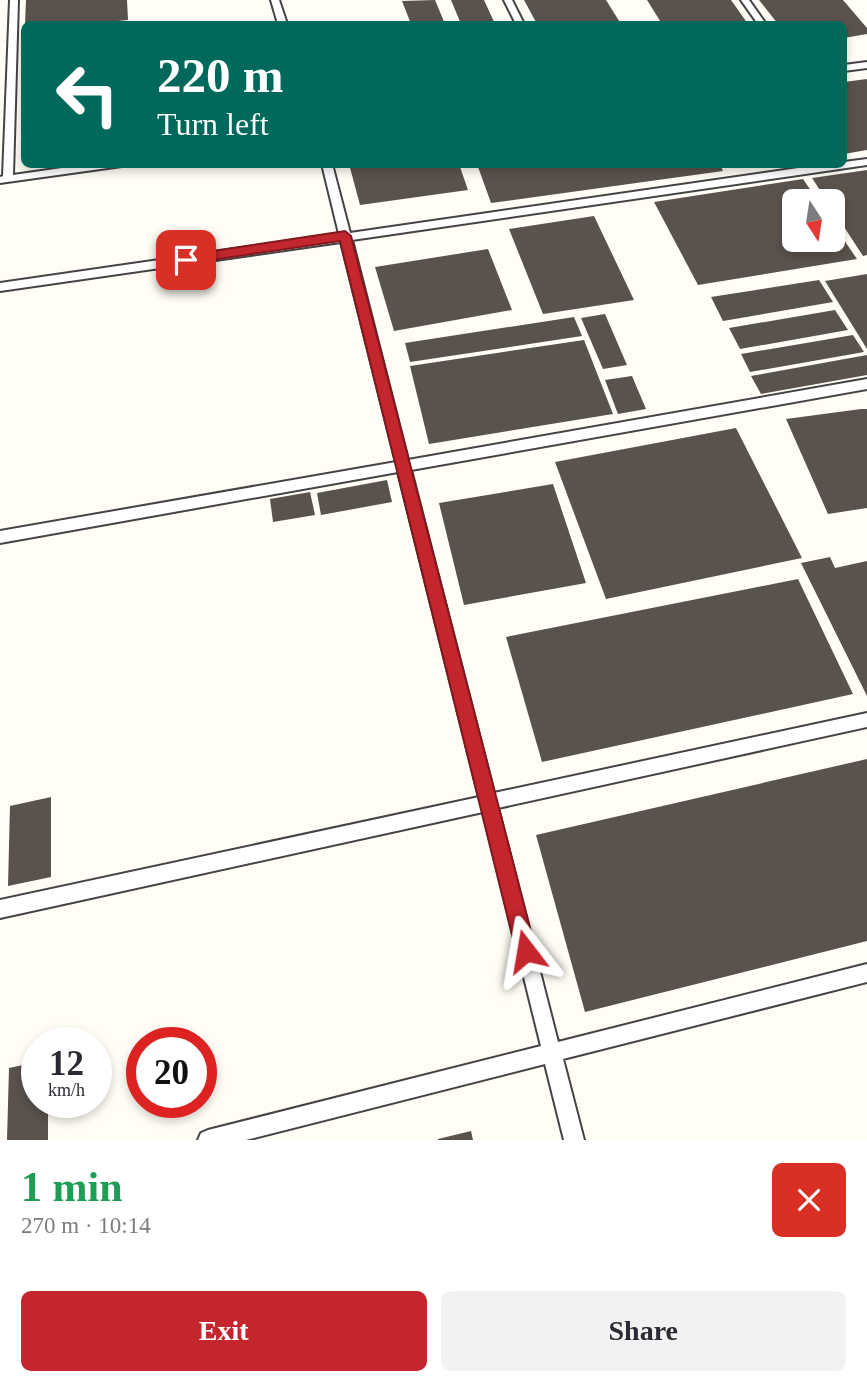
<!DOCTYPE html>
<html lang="en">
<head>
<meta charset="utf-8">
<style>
	:root { --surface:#fff; --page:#f2f2f3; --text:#2b2b33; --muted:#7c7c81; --accent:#c4262e }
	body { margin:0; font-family:Georgia,serif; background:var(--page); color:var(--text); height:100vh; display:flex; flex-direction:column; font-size:26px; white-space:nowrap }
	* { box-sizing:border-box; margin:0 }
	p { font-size:23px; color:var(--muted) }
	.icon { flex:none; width:38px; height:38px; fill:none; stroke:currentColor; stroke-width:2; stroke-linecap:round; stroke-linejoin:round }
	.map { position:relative; height:1140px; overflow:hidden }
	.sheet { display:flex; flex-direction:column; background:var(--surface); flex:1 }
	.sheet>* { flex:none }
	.hud { position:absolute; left:21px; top:21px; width:826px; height:147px; border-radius:10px; box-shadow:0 4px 10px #0003; background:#00695c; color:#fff; overflow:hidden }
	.needle { width:46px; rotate:168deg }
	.fabs { position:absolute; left:782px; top:189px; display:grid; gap:14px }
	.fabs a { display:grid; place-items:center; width:63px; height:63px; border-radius:10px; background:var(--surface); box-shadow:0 4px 10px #0003; font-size:35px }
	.speed { position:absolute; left:21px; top:1027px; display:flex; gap:14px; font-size:35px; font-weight:700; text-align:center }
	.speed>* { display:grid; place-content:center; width:91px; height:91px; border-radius:50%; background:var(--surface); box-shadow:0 4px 10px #0003; line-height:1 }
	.speed small { font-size:18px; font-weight:400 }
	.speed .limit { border:10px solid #d22; background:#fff; color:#111 }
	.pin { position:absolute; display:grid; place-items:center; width:60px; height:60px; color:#fff; margin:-30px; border-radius:14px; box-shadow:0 4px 10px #0006 }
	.me { position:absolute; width:77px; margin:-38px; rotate:346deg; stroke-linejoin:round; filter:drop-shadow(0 0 5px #0008) }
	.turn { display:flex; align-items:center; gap:24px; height:147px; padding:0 21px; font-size:32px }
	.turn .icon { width:91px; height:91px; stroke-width:2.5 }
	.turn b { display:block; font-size:49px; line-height:60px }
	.round { display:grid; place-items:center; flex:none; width:74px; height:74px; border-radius:10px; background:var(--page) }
	.headline { display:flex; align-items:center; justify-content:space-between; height:119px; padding:0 21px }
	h1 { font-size:42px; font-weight:600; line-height:52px; color:#1e9e55 }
	.action { display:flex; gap:14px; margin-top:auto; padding:14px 21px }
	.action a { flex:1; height:80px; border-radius:10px; background:var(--accent); color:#fff; font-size:28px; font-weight:600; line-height:80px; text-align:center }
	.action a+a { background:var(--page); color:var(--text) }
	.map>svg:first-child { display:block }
	.building { fill:#5a524d }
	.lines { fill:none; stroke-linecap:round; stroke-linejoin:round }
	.lane-casing { stroke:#444; stroke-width:4 }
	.lane { fill:#fff; fill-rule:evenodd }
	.route { fill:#c4262e; stroke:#7f191e; stroke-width:2 }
</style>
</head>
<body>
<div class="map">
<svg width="867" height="1140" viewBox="0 0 867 1140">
	<rect width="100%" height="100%" fill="#fffdf5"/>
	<g class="building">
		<polygon points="26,0 127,0 128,20 88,24 25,24"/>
		<polygon points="435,0 445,24 411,24 402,1"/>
		<polygon points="451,0 484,0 495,24 461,24"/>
		<polygon points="524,0 606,0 621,24 537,24"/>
		<polygon points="647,0 731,0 748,24 662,24"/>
		<polygon points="759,0 843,0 867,28 867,34 844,38 844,24 778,24"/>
		<polygon points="867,79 867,150 844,154 844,82"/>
		<polygon points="349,164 459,164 468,190 360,205"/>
		<polygon points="477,164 720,164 723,171 491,203"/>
		<polygon points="867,170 867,255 863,256 833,210 833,201 827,201 812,178"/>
		<polygon points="803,179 818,201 794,201 794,240 833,240 833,224 857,259 698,285 654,202"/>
		<polygon points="594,216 634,300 543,314 509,229"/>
		<polygon points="488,249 512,310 394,331 375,267"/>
		<polygon points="867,274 867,349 825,281"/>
		<polygon points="819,280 833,302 723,321 711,297"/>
		<polygon points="835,310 848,330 740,349 729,328"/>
		<polygon points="605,314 627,365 603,369 581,318"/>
		<polygon points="574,317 582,336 410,362 405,343"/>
		<polygon points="853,335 864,352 750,372 741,354"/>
		<polygon points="584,340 613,414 429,444 410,366"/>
		<polygon points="867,355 867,375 761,394 751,376"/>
		<polygon points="632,376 646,409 618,414 605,380"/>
		<polygon points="861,409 867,409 867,508 828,514 786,419"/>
		<polygon points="736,428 802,558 606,599 555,462"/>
		<polygon points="387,480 392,502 321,515 317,493"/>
		<polygon points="553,484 586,583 464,605 439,503"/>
		<polygon points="310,492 315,515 273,522 270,499"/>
		<polygon points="830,557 835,568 867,561 867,696 801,563"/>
		<polygon points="798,579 853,694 542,762 506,637"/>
		<polygon points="867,759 867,941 585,1012 536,835"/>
		<polygon points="51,797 51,877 8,886 10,806"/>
		<polygon points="37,1062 37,1102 48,1102 48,1140 7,1140 9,1068"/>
		<polygon points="471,1131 473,1140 438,1140 438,1139"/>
	</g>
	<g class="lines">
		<g class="lane-casing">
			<g id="lane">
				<polygon points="10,0 18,0 13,175 90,164 123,164 122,166 0,183 0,177 3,176"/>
				<polygon points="271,0 279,0 287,24 278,24"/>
				<polygon points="504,0 512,0 524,24 516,24"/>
				<polygon points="741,0 749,0 766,24 758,24"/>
				<polygon points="867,62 867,68 844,71 844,65"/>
				<polygon points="867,159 867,165 352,240 408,460 867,379 867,389 411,470 494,793 867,713 867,727 498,808 558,1042 867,964 867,982 563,1059 584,1140 564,1140 545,1064 246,1140 198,1140 201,1133 208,1130 541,1046 483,812 0,918 0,900 479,797 398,472 0,543 0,531 396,462 341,242 0,291 0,283 339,234 322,164 332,164 350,233 826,164 844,164 844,162"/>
			</g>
		</g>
		<use href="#lane" class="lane"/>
	</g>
	<polygon class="route" points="345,231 351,236 536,951 533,958 526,961 519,958 516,951 340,241 186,264 179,260 186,255"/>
</svg>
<div class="fabs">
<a><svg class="needle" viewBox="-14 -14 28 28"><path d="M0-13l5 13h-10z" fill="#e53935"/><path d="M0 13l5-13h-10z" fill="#7c7c81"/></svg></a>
</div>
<div class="speed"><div>12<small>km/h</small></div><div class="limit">20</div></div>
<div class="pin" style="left:186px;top:260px;background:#d93025"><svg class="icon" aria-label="arrive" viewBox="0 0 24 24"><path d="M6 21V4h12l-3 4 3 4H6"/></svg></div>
<svg class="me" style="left:526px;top:951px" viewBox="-20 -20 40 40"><path d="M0-17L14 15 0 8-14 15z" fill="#c4262e" stroke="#fff" stroke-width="4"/></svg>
<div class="hud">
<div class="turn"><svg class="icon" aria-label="left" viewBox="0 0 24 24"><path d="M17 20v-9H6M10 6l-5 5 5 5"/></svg><div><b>220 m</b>Turn left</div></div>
</div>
</div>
<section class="sheet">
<div class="headline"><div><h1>1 min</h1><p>270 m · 10:14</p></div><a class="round" style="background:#d93025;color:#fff"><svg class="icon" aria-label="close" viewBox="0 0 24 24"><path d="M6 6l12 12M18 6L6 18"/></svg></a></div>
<div class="action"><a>Exit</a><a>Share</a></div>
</section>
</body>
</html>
